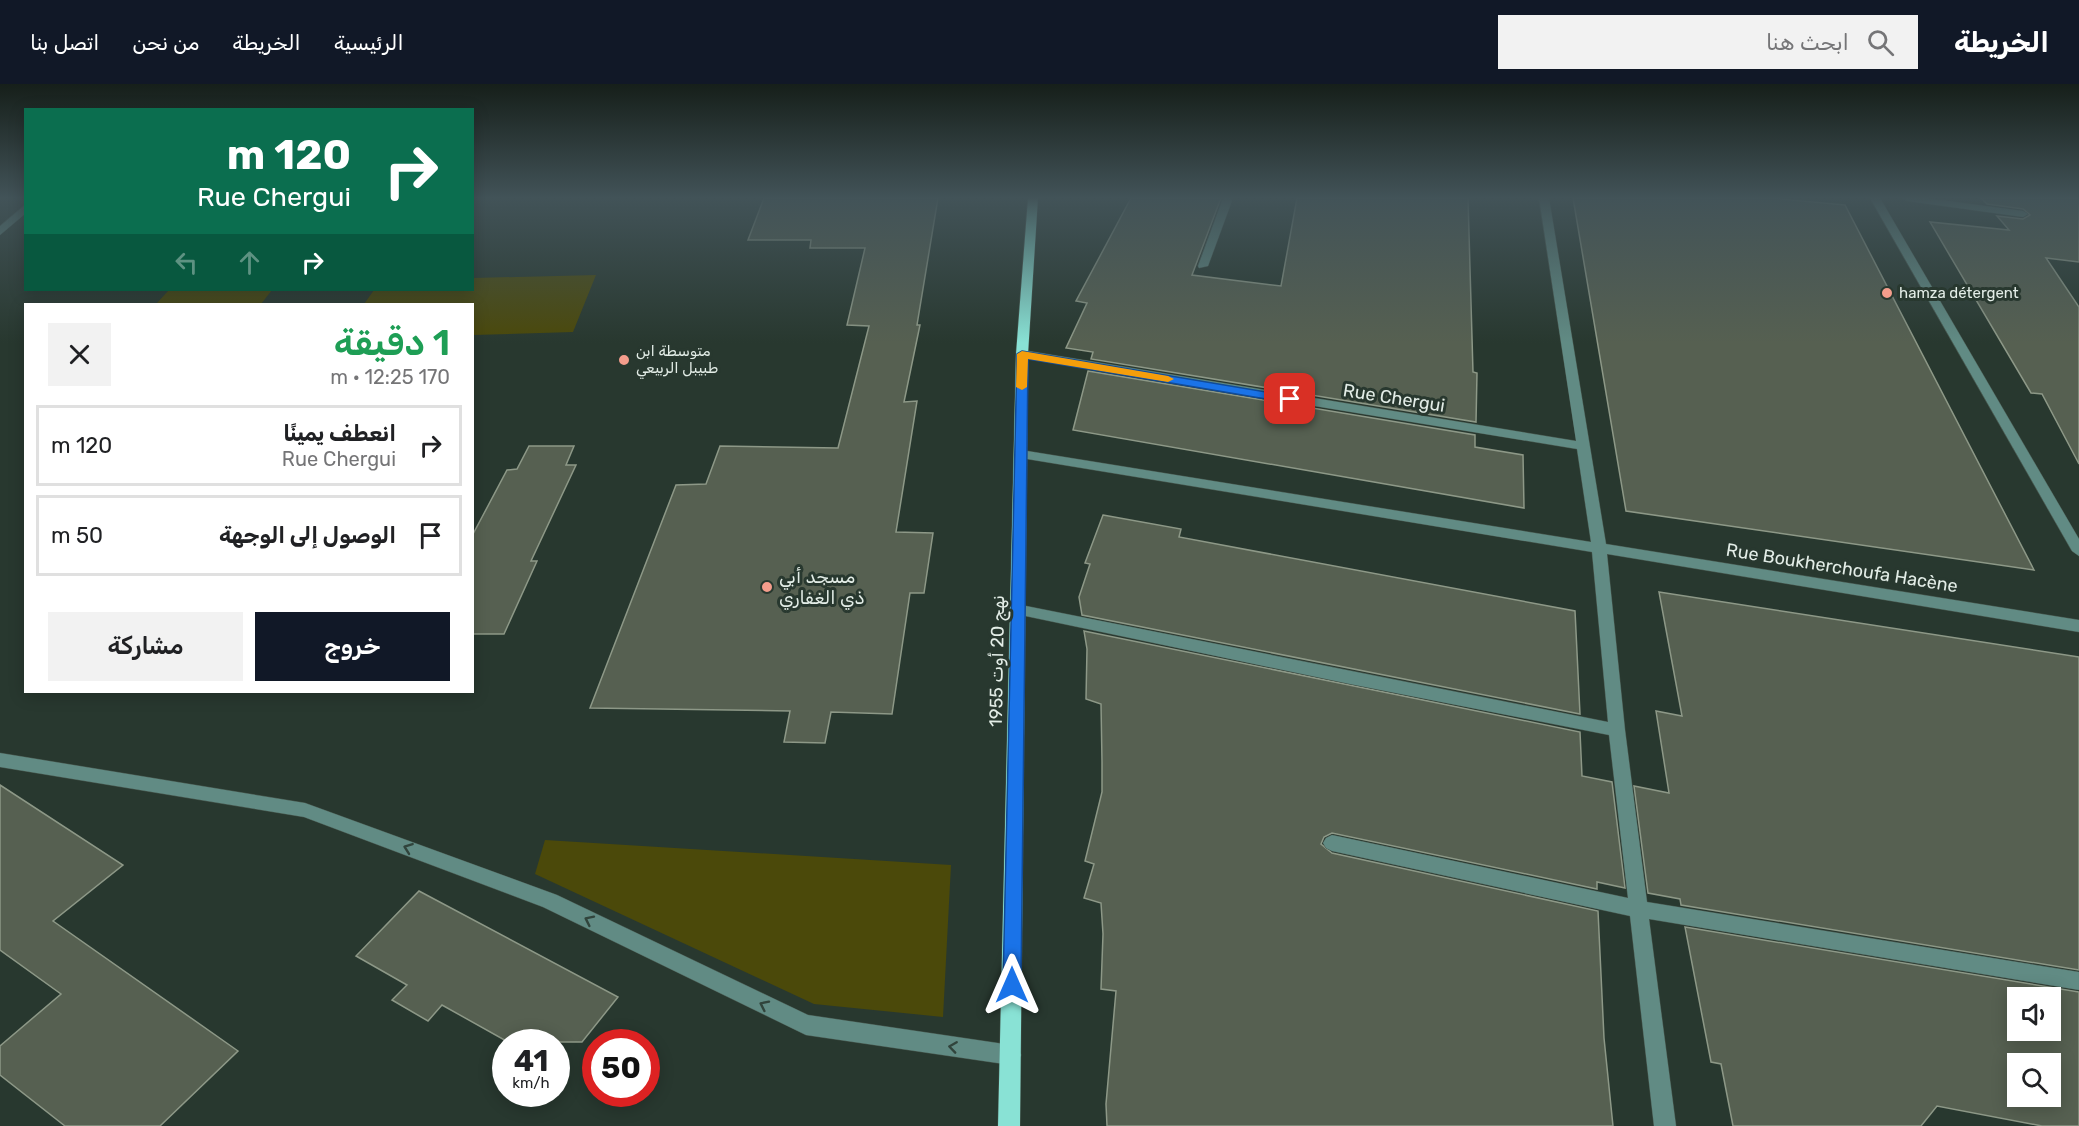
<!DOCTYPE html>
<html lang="ar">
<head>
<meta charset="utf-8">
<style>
	:root { --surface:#fff; --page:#f2f2f2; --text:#202124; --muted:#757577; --line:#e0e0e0; --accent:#111827 }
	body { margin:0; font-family:Rubik,"Noto Sans Arabic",sans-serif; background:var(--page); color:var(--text); direction:rtl; height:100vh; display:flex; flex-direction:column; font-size:22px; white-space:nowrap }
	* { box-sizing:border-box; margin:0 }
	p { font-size:20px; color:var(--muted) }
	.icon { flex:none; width:33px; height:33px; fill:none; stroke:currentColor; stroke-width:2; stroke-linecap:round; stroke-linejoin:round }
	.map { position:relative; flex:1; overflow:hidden; direction:ltr }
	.side { position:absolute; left:24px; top:219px; width:450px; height:390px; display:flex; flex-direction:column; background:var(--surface); border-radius:0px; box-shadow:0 3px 15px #0003; direction:rtl }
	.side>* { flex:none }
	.hud { position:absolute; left:24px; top:24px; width:450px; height:183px; border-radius:0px; box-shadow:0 3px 15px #0003; direction:rtl; background:#0b6e4f; color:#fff; overflow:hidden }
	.controls { position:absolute; left:2007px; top:903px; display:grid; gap:12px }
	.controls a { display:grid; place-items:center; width:54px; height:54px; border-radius:0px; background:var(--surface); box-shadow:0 3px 15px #0003; font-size:30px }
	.speed { position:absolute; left:492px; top:945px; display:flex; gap:12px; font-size:30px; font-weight:700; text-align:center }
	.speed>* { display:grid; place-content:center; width:78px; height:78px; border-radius:50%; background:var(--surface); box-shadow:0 3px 15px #0003; line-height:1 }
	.speed small { font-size:15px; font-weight:400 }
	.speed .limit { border:9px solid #d22; background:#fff; color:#111 }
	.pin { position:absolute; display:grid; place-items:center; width:51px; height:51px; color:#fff; margin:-26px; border-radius:12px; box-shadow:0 3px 9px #0006 }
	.me { position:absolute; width:66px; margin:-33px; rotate:0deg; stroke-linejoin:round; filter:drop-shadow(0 0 4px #0008) }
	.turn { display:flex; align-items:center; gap:21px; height:126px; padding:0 24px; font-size:27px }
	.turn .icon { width:78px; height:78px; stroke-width:2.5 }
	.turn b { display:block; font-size:42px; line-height:51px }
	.lanes { display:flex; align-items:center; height:57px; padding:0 24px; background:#0003; justify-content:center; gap:30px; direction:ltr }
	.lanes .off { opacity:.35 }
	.round { display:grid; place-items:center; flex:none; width:63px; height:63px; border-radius:0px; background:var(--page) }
	.summary { display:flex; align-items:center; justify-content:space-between; height:102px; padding:0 24px }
	h1 { font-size:36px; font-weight:600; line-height:45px; color:#1e9e55 }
	.button { display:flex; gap:12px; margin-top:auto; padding:12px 24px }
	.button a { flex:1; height:69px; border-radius:0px; background:var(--accent); color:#fff; font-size:24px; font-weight:600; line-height:69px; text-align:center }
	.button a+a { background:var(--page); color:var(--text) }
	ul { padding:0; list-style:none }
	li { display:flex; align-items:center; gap:18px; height:81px; margin:0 12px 9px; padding:0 12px; border:3px solid var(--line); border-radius:0px }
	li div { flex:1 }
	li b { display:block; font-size:22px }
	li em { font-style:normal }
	header { display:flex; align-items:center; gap:36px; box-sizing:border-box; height:84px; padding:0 30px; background:var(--accent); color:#fff }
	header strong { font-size:28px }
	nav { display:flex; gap:33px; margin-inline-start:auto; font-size:21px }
	.search { width:420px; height:54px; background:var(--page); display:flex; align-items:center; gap:15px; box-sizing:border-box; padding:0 21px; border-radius:0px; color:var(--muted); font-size:22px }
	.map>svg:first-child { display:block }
	.green { fill:#4b490a }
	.building { fill:#566051; stroke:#8d9887; stroke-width:1.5; fill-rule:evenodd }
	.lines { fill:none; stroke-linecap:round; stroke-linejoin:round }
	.minor-casing { stroke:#46554c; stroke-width:1 }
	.major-casing { stroke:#46554c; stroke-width:1 }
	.minor { fill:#618b84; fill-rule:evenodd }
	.major { fill:#89e2d5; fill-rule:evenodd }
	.oneway { stroke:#31443c }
	.route { fill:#1a73e8; stroke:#114b97; stroke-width:1.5 }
	.slow { fill:#f59e0b }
	.poi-dot { fill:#f49d8c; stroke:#28382f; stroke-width:2 }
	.labels { text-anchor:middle; stroke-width:6; stroke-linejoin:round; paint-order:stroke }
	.far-poi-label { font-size:15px; fill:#e3ede7; stroke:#28382f; text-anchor:start }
	.street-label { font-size:18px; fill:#e3ede7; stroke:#28382f }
	.poi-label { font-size:18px; fill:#e3ede7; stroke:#28382f; text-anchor:start }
</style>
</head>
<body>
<header>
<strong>الخريطة</strong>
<div class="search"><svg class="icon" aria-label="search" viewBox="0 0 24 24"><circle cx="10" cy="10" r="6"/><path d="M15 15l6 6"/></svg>ابحث هنا</div>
<nav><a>الرئيسية</a><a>الخريطة</a><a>من نحن</a><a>اتصل بنا</a></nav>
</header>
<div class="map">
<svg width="2079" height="1042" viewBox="0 0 2079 1042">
	<rect width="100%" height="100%" fill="#28382f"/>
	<g class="green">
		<polygon points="596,191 573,248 473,251 472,220 364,220 374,206 472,206 473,194"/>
		<polygon points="169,206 272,206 261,220 156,220"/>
		<polygon points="545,756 951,781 943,933 814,920 535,790"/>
	</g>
	<g class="building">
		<polygon points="764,114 938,114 917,241 920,241 904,318 917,317 896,448 933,449 924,509 910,509 892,630 831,628 825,659 784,658 790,627 590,624 676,401 706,400 720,362 838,364 869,242 847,241 865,164 810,164 811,156 748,156"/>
		<polygon points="1131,114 1221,114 1192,191 1281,202 1297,114 1468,114 1473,288 1477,289 1476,338 1091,275 1093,268 1066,264 1087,219 1076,217"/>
		<polygon points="1573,114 1771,114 1845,121 2034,486 1626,427"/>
		<polygon points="1981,114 2079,114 2079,178 2046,174 2079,223 2079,380 2042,310 2031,309 1930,138 2009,146 1997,132 2023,135 2030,131 2023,125 1987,120"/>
		<polygon points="1088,287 1475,351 1475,363 1523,371 1524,424 1073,346"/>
		<polygon points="529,362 574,362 566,381 576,381 531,477 537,477 504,550 472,550 472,452 507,386 517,385"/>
		<polygon points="1103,431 1181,445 1179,453 1575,527 1580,630 1082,531 1079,513 1090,480 1085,479"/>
		<polygon points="1659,508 2079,573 2079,886 1681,821 1680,815 1648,809 1634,702 1669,709 1656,627 1682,632"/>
		<polygon points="1084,547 1580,648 1582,692 1612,698 1625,804 1597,798 1597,805 1332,749 1324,753 1321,760 1332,769 1598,827 1604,954 1613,1042 1107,1042 1106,1020 1116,907 1101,905 1103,850 1101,819 1084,814 1094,780 1085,777 1102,708 1102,678 1101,620 1086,615 1087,565"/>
		<polygon points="0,701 123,781 53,837 238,967 160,1042 65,1042 0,991 0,962 61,910 0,866"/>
		<polygon points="419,807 618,913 582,958 508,958 442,921 428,937 392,916 407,901 356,872"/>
		<path d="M1685 843 2079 908V1042H2042L1937 1022 1921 1042H1733L1721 980 1711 978ZM2018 914H2050V946H2018ZM2018 980H2050V1012H2018Z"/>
	</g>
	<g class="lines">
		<g class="minor-casing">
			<g id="minor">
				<polygon points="1223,114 1233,114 1208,182 1199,184 1198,182"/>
				<polygon points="1539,114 1549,114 1606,460 2079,536 2079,548 1607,470 1625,646 1647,818 2079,888 2079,906 1649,835 1676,1042 1654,1042 1630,832 1332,767 1326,764 1323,759 1326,754 1332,751 1628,814 1609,651 1350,600 1011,529 1008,525 1016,520 1608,638 1592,468 1021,374 1014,370 1021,366 1591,458 1577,365 1022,274 1016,270 1022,266 1576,357"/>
				<polygon points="1870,114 1880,114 2079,455 2079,472 2072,467"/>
				<polygon points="1902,114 1926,114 2023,127 2028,130 2023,133 1907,117"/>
				<polygon points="26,120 26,129 0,151 0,142"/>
				<polygon points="0,669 305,719 557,811 808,931 1011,961 1018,964 1021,971 1018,978 1011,981 806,951 543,823 304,733 0,683"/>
			</g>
		</g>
		<g class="major-casing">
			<polygon id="major" points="1028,114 1038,114 1028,270 1020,1042 998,1042 1016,270"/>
		</g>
		<use href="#minor" class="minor"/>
		<use href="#major" class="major"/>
	</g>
	<defs><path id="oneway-chevron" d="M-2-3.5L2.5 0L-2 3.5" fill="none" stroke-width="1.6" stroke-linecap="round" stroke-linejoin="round" transform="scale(1.5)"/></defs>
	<g class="oneway">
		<use href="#oneway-chevron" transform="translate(408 764) rotate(-160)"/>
		<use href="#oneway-chevron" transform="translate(589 836) rotate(-154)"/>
		<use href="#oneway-chevron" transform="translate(764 921) rotate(-154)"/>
		<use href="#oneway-chevron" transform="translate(953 963) rotate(-172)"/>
	</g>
	<linearGradient id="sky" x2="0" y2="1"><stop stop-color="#161f1a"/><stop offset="0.44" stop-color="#425358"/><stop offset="1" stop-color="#425358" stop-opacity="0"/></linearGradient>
	<rect width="2079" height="259" fill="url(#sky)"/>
	<polygon class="route" points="1022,267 1290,312 1296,315 1290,319 1028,275 1021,901 1018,907 1012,909 1006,907 1003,901 1017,270"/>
	<polygon class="slow" points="1022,267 1168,292 1174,295 1168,298 1028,275 1027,303 1022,306 1016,303 1017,270"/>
	<g class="poi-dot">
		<circle cx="1887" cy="209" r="6"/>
		<circle cx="624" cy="276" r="6"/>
		<circle cx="767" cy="503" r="6"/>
	</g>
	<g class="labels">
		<g class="far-poi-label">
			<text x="1899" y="214">hamza détergent</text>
			<text x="636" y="272">متوسطة ابن<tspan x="636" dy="17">طبيبل الربيعي</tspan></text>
		</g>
		<g class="street-label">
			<text transform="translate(1394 314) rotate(9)" y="6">Rue Chergui</text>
			<text transform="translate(1842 484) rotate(9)" y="6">Rue Boukherchoufa Hacène</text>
			<text transform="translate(997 577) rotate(-89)" y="6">نهج 20 أوت 1955</text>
		</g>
		<g class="poi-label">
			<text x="779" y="499">مسجد أبي<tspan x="779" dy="21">ذي الغفاري</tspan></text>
		</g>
	</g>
</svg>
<div class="controls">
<a><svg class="icon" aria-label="sound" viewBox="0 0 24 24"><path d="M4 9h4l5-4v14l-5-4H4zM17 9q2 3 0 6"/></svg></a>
<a><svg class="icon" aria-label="search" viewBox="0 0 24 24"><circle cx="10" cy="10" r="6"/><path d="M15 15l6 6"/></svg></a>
</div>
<div class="speed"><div>41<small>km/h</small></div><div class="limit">50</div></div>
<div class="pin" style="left:1290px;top:315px;background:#d93025"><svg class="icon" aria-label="arrive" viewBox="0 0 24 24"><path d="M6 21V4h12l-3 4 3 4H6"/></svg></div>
<svg class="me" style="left:1012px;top:901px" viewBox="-20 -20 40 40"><path d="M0-17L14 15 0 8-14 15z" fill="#1a73e8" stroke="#fff" stroke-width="4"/></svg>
<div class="hud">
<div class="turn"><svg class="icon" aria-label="right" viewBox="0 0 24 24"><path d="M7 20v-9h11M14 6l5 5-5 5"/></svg><div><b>120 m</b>Rue Chergui</div></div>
<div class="lanes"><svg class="icon off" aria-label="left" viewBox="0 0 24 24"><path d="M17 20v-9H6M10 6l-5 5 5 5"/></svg><svg class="icon off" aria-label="ahead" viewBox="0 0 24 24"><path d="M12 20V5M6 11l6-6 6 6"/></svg><svg class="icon" aria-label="right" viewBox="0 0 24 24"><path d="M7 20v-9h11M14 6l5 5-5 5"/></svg></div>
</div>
<section class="side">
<div class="summary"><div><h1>1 دقيقة</h1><p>170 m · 12:25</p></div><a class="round"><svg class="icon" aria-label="close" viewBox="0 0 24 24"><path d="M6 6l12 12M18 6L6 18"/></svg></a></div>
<ul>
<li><svg class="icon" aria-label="right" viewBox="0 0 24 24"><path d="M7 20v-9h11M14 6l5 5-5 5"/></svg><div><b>انعطف يمينًا</b><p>Rue Chergui</p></div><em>120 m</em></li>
<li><svg class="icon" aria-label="arrive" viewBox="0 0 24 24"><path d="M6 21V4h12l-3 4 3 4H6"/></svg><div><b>الوصول إلى الوجهة</b></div><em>50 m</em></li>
</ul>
<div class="button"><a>خروج</a><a>مشاركة</a></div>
</section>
</div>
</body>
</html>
